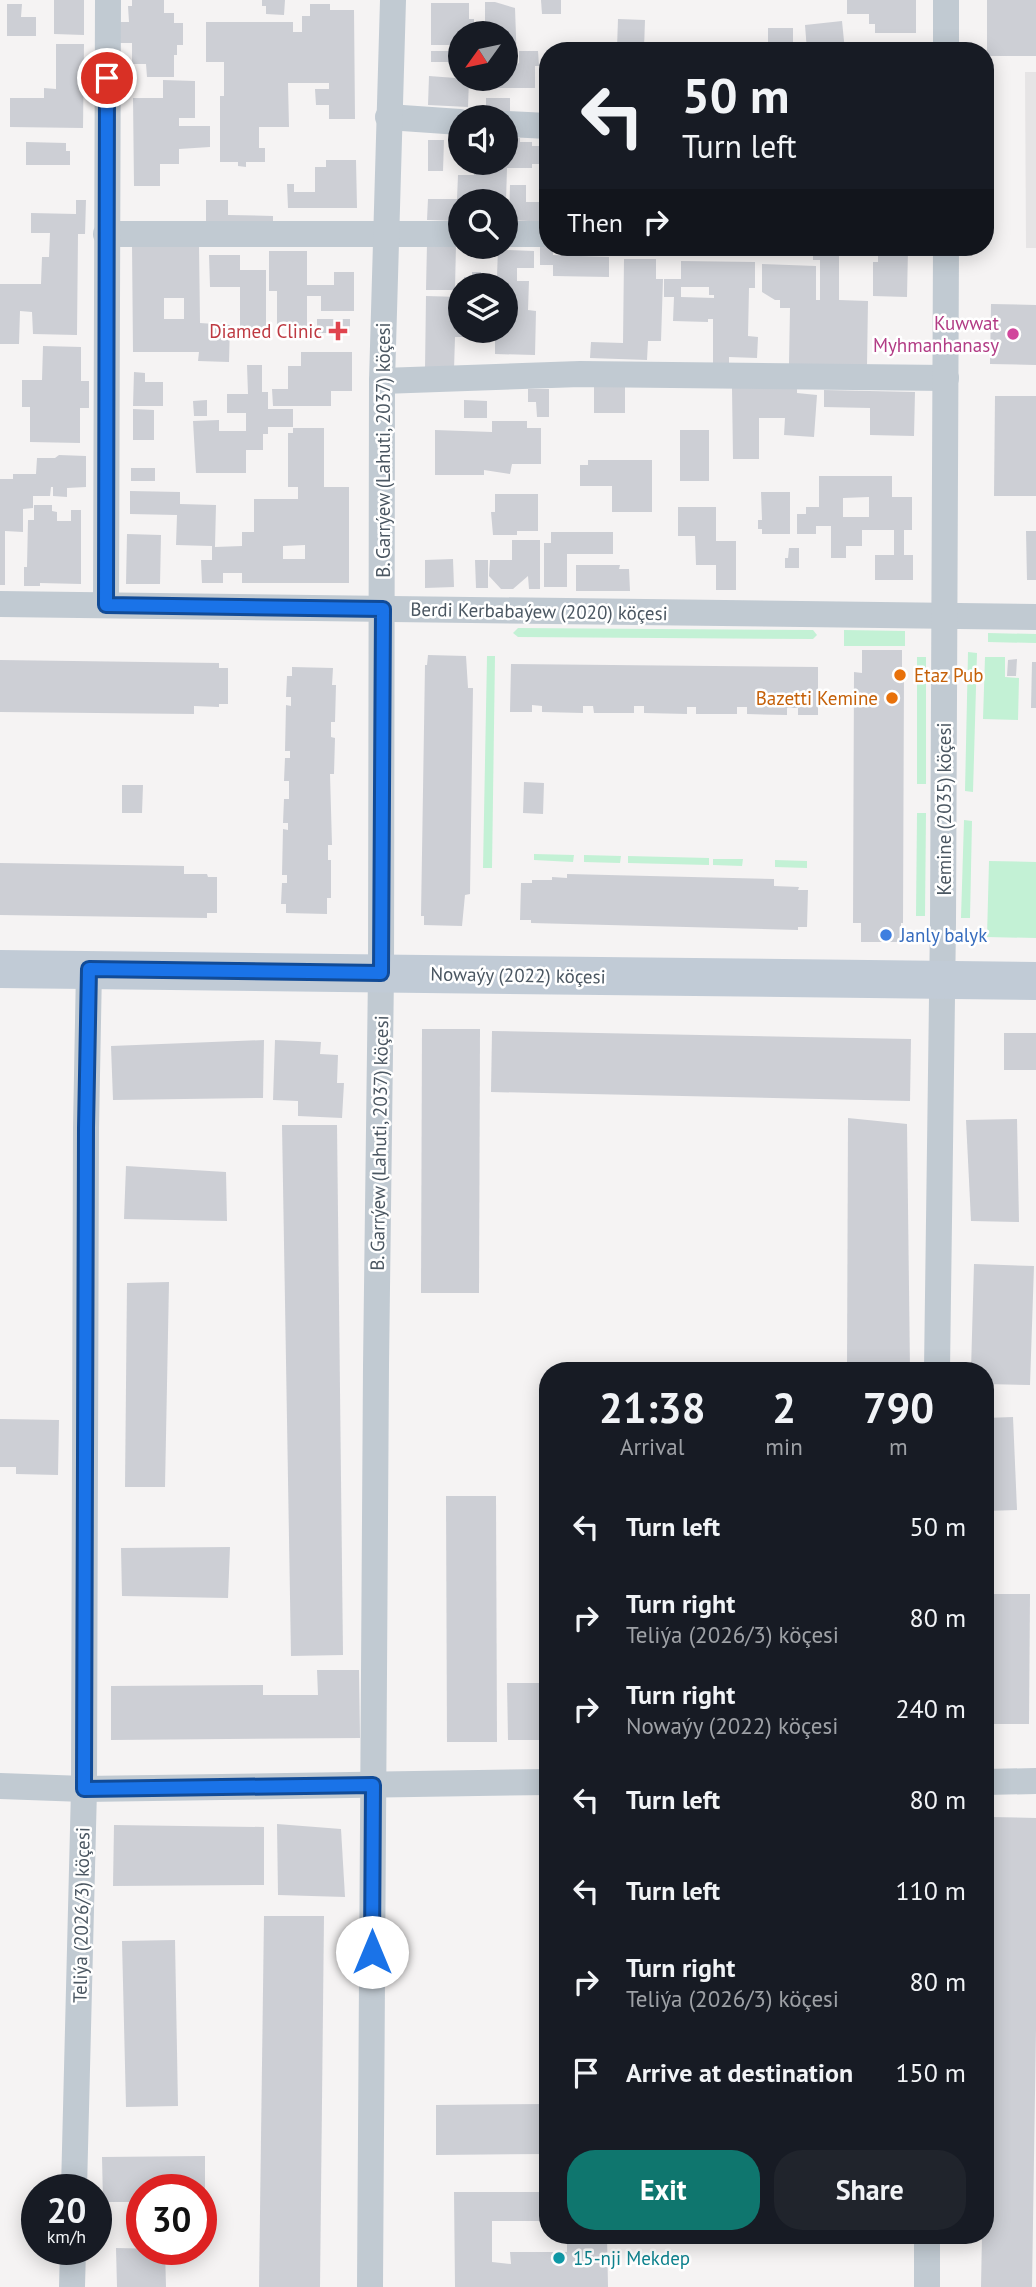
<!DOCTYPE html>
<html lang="en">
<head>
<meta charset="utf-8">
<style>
	:root { --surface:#171b24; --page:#20242c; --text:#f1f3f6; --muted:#9ea1a6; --accent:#0f766e }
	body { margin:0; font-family:"PT Sans",sans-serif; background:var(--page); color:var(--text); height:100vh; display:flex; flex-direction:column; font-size:26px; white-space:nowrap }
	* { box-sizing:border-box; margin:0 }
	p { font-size:23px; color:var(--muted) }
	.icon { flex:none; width:38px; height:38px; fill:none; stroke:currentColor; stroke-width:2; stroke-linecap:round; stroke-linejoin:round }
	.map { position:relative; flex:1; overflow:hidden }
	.sheet { position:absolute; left:539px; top:1362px; width:455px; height:882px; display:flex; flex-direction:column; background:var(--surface); border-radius:28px; box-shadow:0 4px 18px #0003 }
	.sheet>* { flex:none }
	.hud { position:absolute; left:539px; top:42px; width:455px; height:214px; border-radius:28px; box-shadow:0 4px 18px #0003; background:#171b24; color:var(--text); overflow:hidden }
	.needle { width:46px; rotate:237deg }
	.controls { position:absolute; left:448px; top:21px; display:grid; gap:14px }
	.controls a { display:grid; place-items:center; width:70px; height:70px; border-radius:50%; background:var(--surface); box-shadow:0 4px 18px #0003; font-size:35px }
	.speed { position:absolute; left:21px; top:2174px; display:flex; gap:14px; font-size:35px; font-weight:700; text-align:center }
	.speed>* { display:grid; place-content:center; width:91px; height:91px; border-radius:50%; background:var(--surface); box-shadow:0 4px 18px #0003; line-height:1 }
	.speed small { font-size:18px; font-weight:400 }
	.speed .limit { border:10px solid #d22; background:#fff; color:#111 }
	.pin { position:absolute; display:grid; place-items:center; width:60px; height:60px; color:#fff; margin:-30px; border:4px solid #fff; border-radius:50%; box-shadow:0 2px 7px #0007 }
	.me { position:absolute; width:77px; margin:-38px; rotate:0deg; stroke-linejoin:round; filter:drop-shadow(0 0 5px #0008) }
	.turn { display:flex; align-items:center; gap:24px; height:147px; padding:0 28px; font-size:32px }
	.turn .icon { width:91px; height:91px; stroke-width:2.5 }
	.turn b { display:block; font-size:49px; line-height:60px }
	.then { display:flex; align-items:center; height:66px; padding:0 28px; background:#0003; gap:14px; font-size:26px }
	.eta { display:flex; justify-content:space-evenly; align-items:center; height:119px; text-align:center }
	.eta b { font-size:42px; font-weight:600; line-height:49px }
	.action { display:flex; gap:14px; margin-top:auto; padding:14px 28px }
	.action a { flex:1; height:80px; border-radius:28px; background:var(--accent); color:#fff; font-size:28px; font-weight:600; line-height:80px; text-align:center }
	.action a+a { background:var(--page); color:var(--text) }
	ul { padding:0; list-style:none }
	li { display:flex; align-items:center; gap:21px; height:91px; padding:0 28px }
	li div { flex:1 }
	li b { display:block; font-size:26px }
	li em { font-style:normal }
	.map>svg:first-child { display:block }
	.education { fill:#e6e4e5 }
	.green { fill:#c3f1d5 }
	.building { fill:#cdcfd5; fill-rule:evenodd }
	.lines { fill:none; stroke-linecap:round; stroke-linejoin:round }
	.street { stroke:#c1cad2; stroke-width:26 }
	.secondary { stroke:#c1cbd6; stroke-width:38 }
	.route-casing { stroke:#114b97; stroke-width:18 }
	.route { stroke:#1a73e8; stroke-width:12 }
	.health-dot { fill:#e0444e; stroke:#fff; stroke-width:2.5 }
	.hotel-dot { fill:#d1479c; stroke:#fff; stroke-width:2.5 }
	.food-dot { fill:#e8710a; stroke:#fff; stroke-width:2.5 }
	.shop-dot { fill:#3f7fe0; stroke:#fff; stroke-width:2.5 }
	.culture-dot { fill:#0f9aa8; stroke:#fff; stroke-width:2.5 }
	.labels { text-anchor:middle; stroke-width:5; stroke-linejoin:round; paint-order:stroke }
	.hotel-label { font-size:19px; fill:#b23c85; stroke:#fff; text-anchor:end }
	.health-label { font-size:19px; fill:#be3a42; stroke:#fff; text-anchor:end }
	.street-label { font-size:19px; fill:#4a5661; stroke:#fff }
	.food-label { font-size:19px; fill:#c56008; stroke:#fff; text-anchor:start }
	.shop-label { font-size:19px; fill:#366cbe; stroke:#fff; text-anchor:start }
	.culture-label { font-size:19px; fill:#0d838f; stroke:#fff; text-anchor:start }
</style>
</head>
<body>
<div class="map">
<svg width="1036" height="2287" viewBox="0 0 1036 2287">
	<rect width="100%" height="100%" fill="#f5f3f3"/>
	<polygon class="education" points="1025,72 1036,72 1036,248 1026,248"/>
	<g class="green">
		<polygon points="518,628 813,630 817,635 813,639 518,637 513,633"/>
		<polygon points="844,630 905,631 905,646 844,646"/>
		<polygon points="988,633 1036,634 1036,643 988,642"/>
		<polygon points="968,652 977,653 973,792 965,791"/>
		<polygon points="487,656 495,656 492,868 483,868"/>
		<rect x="917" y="657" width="9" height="127"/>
		<polygon points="985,657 1005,657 1005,677 1019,678 1018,720 983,719"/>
		<polygon points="917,813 926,813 925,916 916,916"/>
		<polygon points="964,820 972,821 970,918 961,918"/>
		<polygon points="534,854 574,855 573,862 534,860"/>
		<polygon points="584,855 621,856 620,863 584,862"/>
		<polygon points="628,856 709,858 709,865 628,863"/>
		<polygon points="713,859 743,859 742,866 713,865"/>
		<polygon points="775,860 807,861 807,868 775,867"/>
		<polygon points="989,861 1036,862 1036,938 987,937"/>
	</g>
	<g class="building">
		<polygon points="54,0 84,0 84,35 54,34"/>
		<polygon points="132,0 164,0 164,13 174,13 174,23 183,23 183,45 177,45 177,55 174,55 174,77 147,77 146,64 132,64 132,43 118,43 119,22 129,22 128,6 132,6"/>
		<polygon points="262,0 285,0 284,15 266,14 266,6 262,6"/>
		<polygon points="541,0 561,0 561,14 542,14"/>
		<polygon points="847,0 916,0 916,33 875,33 875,24 869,24 869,14 847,14"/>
		<rect x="987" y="0" width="49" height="56"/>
		<polygon points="485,2 495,2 515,8 517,64 519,63 519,51 538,51 539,66 535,66 535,88 493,88 493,79 506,79 506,33 485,33"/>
		<polygon points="431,3 469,3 469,19 474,19 474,33 460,33 460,45 431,45"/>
		<polygon points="7,4 22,4 21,17 36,17 36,36 7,36"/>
		<polygon points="310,4 330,4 330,10 354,10 355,119 329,119 329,105 316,105 315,89 329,89 329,83 288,83 289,127 259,127 259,148 265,148 265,162 246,162 246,167 238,166 238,162 220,162 220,96 224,96 224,62 206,62 206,22 293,22 293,32 302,32 302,16 310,16"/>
		<polygon points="618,19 645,20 644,49 617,48"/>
		<polygon points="842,21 845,51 807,51 805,25"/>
		<rect x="768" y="28" width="25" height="23"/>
		<polygon points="56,44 84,44 83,128 10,127 10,98 44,98 44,88 56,89"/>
		<rect x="431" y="51" width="29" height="11"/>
		<rect x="539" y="70" width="9" height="17"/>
		<polygon points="429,76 469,79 468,107 428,105"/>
		<polygon points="163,80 195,81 195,118 179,118 179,126 210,126 210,147 179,149 179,164 160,164 160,186 134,186 133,98 163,98"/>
		<polygon points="486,98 510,98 510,118 486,117"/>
		<polygon points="506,137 520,138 520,142 532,142 532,146 548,146 548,164 532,164 532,168 507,168 506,201 460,201 460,221 427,220 428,199 457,199 458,175 474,175 474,163 506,163"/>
		<polygon points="428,140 444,140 443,171 428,171"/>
		<polygon points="26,142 66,143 66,151 70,151 70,165 26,165"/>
		<polygon points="326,160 356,160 357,208 288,208 287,184 294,184 294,192 315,192 315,167 326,167"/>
		<polygon points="510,185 526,185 526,202 548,202 548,222 509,220"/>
		<polygon points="76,200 86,200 85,234 78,234 77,335 33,334 32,312 20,311 19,344 0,344 0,284 41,284 42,257 49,257 50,233 31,233 31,213 76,214"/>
		<polygon points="206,200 228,200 228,215 273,216 273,229 206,229"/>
		<polygon points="427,243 456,243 455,290 426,290"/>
		<path d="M132 244H199L200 323 230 325 229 362 198 361 199 352H133ZM164 298H184V319H164Z"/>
		<polygon points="540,244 553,247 553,255 609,257 609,277 553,276 553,265 540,265"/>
		<polygon points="498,247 506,247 506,250 534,251 534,268 517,268 517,281 529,281 528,310 536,311 535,355 495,354 495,337 455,337 454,370 425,369 426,296 460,297 460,331 506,331 506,285 486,285 486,277 497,277"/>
		<polygon points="813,247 839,247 839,300 868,301 867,366 789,364 790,308 780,308 780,300 775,300 762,292 762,264 816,266 816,300 820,300 820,260 813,260"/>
		<polygon points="878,248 908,249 907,297 873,296 873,262 878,262"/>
		<polygon points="269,251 307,251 307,285 334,285 334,272 354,272 354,311 321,311 321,296 307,296 307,326 277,326 277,291 269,291"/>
		<polygon points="209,255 240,255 240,270 266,270 266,328 240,328 240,287 210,287"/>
		<polygon points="624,259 656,259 656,279 663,279 661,341 648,341 647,360 590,358 591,342 623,343"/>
		<path d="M681 261 755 262V288H749L748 336 758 337 757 358 729 357V365H713V319H708V322L673 321 674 297H664V279H681ZM681 287H709V295H714V298L681 297Z"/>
		<polygon points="472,272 481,272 481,285 464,285 464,277 472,277"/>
		<polygon points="991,304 1036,305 1036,365 990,364"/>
		<rect x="317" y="319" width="33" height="14"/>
		<polygon points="43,346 81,347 81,381 89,381 89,408 80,408 80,443 30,442 30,407 22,407 22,380 42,380"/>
		<polygon points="301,352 352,352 352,391 331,391 331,406 273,406 272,389 288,389 288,366 301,366"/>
		<polygon points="247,365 262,365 262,392 268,392 268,409 293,409 293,427 268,427 268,434 263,434 263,450 246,450 246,473 196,473 193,421 219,420 219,431 246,431 246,413 227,413 227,394 248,394"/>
		<polygon points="134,372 145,373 145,382 163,382 163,406 133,406"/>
		<rect x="594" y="386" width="31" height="27"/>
		<polygon points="732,388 797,388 797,393 817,395 814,437 784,435 785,418 759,418 759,459 733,459"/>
		<polygon points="528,389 549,389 549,417 537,417 536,402 528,402"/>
		<polygon points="824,390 915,392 914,436 870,435 870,408 824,407"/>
		<polygon points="995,396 1036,396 1036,496 994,496"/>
		<polygon points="207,400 207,416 194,416 193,401"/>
		<polygon points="464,400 487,401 487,418 464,418"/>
		<polygon points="133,409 154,410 154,440 133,440"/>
		<polygon points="492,421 527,421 527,428 541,428 541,464 512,464 510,474 484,470 484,475 435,475 435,430 492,432"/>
		<path d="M293 428H324V487H349V583H242V573H223V583H202L201 560H212V546L176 545 177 515 130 514V491L180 492V504L216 505 215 547 242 546V532H254V499H298V487H288V433H293ZM305 545V559H283V546Z"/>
		<rect x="680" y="430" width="29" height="51"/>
		<polygon points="59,455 86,456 86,487 67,488 67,497 53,496 53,487 51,487 50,496 33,496 33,508 23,509 23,532 5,531 5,585 0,585 0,479 13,479 13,474 36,474 37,458 55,458"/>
		<polygon points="588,460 652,460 652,512 612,512 612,486 580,486 580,465 588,465"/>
		<rect x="131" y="468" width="24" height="13"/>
		<path d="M819 476H892V497H912V530H904V555H913V580H875V555H894V530H862V546H846V558H831V526H816V534H797V514H806V507H819ZM869 497V517H843V498Z"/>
		<polygon points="761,492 790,492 790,534 762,534 762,529 758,529 758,520 762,520"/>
		<polygon points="495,494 538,494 538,531 517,531 517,535 493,535 491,512 495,512"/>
		<polygon points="34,505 52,505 52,511 57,512 57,521 71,521 71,510 81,510 81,584 40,583 40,586 24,586 24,567 27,567 28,520 34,520"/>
		<polygon points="678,507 716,507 716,541 736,541 736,590 716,590 716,565 696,565 695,536 678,536"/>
		<polygon points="1026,531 1036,531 1036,580 1027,580"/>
		<polygon points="551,532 613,532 613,554 567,554 567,587 544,587 544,543 551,543"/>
		<polygon points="127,534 161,535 160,584 126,584"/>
		<polygon points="512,540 540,540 540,589 529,589 528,576 513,589 501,589 489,576 490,560 512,560"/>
		<polygon points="789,548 799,548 799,568 785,568 785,558 788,558"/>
		<polygon points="453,559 454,587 425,588 425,560"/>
		<polygon points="475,560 488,560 488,588 476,588"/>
		<polygon points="576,565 620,565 619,569 629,569 630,591 576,591"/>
		<polygon points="862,650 902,650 902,673 904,673 903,923 901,923 901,942 861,942 861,923 853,923 854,672 862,673"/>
		<polygon points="428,655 466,656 468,688 473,688 470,894 465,895 462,926 424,925 424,916 421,916 425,665 427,665"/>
		<polygon points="1017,659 1016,676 1007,676 1008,660"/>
		<polygon points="0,660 219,663 219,668 228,668 228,704 219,704 219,707 194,706 194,714 0,712"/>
		<polygon points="1032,662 1036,662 1036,708 1031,708"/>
		<polygon points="511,664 818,667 818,715 798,715 798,708 787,708 787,715 747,714 747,707 737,707 737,714 696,714 696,707 687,707 687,714 644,713 644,706 634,706 634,713 594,713 593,706 583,706 583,713 542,712 542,706 532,705 532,712 510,712"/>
		<polygon points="292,667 333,668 332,685 336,685 335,722 331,722 331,737 335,738 334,774 330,774 332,845 328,845 328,860 331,860 331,898 327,898 327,914 286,913 286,904 281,904 282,883 287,883 287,875 282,875 283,829 288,830 288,823 283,823 284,799 289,799 289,781 284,781 285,758 290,758 290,751 285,751 286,705 291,706 291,697 286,697 287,676 292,676"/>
		<polygon points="524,782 544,783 543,814 523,813"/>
		<polygon points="122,785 143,785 142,813 122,813"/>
		<polygon points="0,863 184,866 184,874 207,874 208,877 217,877 217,913 207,913 207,918 0,915"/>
		<polygon points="567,874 774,879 774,886 799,887 798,890 808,890 807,927 798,927 798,930 531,923 531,920 520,920 521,883 532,883 532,880 552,880 552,877 567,878"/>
		<polygon points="422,1029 480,1029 479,1293 421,1293"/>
		<polygon points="492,1031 911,1039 910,1101 491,1092"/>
		<rect x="1004" y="1033" width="32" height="37"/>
		<polygon points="264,1040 263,1098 113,1100 111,1046"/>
		<polygon points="275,1040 321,1042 320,1054 338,1055 337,1083 344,1083 342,1118 298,1116 298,1101 273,1100"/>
		<polygon points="848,1118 907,1124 910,1370 847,1370"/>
		<polygon points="1017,1119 1019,1222 971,1221 966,1120"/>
		<polygon points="282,1125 337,1125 343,1655 291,1656"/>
		<polygon points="126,1166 226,1172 227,1221 124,1219"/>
		<polygon points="974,1264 1034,1266 1030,1385 985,1384 985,1370 971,1370"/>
		<polygon points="169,1282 165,1487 125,1487 127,1283"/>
		<polygon points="1013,1417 1017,1510 985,1511 985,1418"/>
		<polygon points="0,1419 59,1420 58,1475 16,1474 16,1467 0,1467"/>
		<polygon points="446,1496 496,1496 497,1742 447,1742"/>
		<polygon points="230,1547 228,1598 122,1596 121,1548"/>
		<polygon points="985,1594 1030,1594 1029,1724 985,1724"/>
		<polygon points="317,1670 359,1670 360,1738 111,1740 111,1686 263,1685 263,1695 318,1695"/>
		<polygon points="507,1683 548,1683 548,1740 508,1740"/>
		<polygon points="989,1817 1036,1818 1036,2029 1032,2287 981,2287 982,2235 985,2235"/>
		<polygon points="277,1824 341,1829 345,1897 278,1895"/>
		<polygon points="114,1825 264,1827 264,1885 113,1886"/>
		<polygon points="264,1916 324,1916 320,2287 259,2287"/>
		<polygon points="175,1940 178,2106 126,2107 122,1941"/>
		<polygon points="548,2104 548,2154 436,2155 436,2105"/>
		<polygon points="205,2156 205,2201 201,2201 201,2189 142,2189 142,2202 103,2202 102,2157"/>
		<polygon points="454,2192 548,2192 548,2221 492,2221 492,2262 511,2264 510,2252 567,2252 567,2235 607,2235 608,2287 455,2287"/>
		<polygon points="701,2235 810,2235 810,2240 701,2238"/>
		<polygon points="116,2248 165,2249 166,2287 117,2287"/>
	</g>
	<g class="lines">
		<g class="street">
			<polyline points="946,0 946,51"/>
			<polyline points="388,117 460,122"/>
			<polyline points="506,124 548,126"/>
			<polyline points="106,234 460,234"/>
			<polyline points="506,234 548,234"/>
			<polyline points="382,381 580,374 946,378"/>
			<polyline points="0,604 1036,617"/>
			<polyline points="106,605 108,0"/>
			<polyline points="937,1370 943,923 946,247"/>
			<polyline points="985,1782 1036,1781"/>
			<polyline points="0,1786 84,1789 548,1782"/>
			<polyline points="74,2189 84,1789 86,1128 89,969"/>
			<polyline points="72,2287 73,2249"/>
			<polyline points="370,2287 376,1366 381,973 382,381 393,0"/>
			<polyline points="927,2287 927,2235"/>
		</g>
		<polyline class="secondary" points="0,969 1036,981"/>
	</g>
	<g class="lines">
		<g class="route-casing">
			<polyline id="route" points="107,78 106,605 383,609 381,973 89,969 86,1128 84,1789 373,1785 372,1952"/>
		</g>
		<use href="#route" class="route"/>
	</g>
	<path class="health-dot" d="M334.5 320.5h7v7h7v7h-7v7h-7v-7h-7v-7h7z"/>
	<circle class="hotel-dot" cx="1013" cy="334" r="7"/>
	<g class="food-dot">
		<circle cx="900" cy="675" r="7"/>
		<circle cx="892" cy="698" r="7"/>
	</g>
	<circle class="shop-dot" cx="886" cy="935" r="7"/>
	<circle class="culture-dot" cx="559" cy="2258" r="7"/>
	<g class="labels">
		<g class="hotel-label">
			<text x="999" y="330">Kuwwat<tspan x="999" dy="22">Myhmanhanasy</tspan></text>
		</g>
		<g class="health-label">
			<text x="322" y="338">Diamed Clinic</text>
		</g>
		<g class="street-label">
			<text transform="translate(383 450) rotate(-90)" y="7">B. Garrýew (Lahuti, 2037) köçesi</text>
			<text transform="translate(539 611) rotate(1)" y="7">Berdi Kerbabaýew (2020) köçesi</text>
			<text transform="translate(944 809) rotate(-90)" y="7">Kemine (2035) köçesi</text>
			<text transform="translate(518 975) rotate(1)" y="7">Nowaýy (2022) köçesi</text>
			<text transform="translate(379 1143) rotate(-89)" y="7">B. Garrýew (Lahuti, 2037) köçesi</text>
			<text transform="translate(81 1915) rotate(-89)" y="7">Teliýa (2026/3) köçesi</text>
		</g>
		<g class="food-label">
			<text x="914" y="682">Etaz Pub</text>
			<text x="878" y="705" text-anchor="end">Bazetti Kemine</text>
		</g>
		<g class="shop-label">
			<text x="900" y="942">Janly balyk</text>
		</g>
		<g class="culture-label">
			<text x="573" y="2265">15-nji Mekdep</text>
		</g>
	</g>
</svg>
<div class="controls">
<a><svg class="needle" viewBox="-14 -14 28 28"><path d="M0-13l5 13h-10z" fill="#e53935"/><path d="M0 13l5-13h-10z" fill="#9ea1a6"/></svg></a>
<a><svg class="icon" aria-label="sound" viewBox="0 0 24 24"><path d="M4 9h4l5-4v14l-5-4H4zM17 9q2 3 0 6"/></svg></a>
<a><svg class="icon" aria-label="search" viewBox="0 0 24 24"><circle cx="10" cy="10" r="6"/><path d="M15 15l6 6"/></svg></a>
<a><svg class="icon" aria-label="layers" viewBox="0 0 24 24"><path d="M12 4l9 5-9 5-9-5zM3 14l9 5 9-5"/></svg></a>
</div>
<div class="speed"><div>20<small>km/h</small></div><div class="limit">30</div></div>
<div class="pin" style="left:107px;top:78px;background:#d93025"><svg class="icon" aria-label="arrive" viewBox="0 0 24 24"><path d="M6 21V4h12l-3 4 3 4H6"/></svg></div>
<svg class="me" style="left:372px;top:1952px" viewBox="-20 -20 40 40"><circle r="19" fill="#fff"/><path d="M0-13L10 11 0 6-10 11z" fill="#1a73e8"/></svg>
<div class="hud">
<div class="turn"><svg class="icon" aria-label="left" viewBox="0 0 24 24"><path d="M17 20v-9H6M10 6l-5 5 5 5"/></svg><div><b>50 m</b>Turn left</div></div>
<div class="then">Then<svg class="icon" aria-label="right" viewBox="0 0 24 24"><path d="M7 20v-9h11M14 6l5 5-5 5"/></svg></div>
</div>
<section class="sheet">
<div class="eta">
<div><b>21:38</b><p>Arrival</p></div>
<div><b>2</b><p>min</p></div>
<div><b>790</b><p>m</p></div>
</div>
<ul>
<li><svg class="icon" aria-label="left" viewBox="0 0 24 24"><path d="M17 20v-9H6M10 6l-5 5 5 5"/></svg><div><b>Turn left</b></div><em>50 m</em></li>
<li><svg class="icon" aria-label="right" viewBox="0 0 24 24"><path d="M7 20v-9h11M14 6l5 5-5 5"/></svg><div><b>Turn right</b><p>Teliýa (2026/3) köçesi</p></div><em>80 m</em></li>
<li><svg class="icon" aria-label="right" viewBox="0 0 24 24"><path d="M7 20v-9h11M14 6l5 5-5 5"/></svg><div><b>Turn right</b><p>Nowaýy (2022) köçesi</p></div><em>240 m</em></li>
<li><svg class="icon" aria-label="left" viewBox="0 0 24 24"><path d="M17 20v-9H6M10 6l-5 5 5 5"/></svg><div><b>Turn left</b></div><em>80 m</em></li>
<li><svg class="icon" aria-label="left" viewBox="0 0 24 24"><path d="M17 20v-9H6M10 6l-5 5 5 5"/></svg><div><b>Turn left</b></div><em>110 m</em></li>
<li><svg class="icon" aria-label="right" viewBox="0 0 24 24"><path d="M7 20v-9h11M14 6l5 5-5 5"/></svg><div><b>Turn right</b><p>Teliýa (2026/3) köçesi</p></div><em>80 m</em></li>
<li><svg class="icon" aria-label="arrive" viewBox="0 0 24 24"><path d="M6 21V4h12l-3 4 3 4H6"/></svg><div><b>Arrive at destination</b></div><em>150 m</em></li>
</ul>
<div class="action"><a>Exit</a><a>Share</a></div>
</section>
</div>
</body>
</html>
